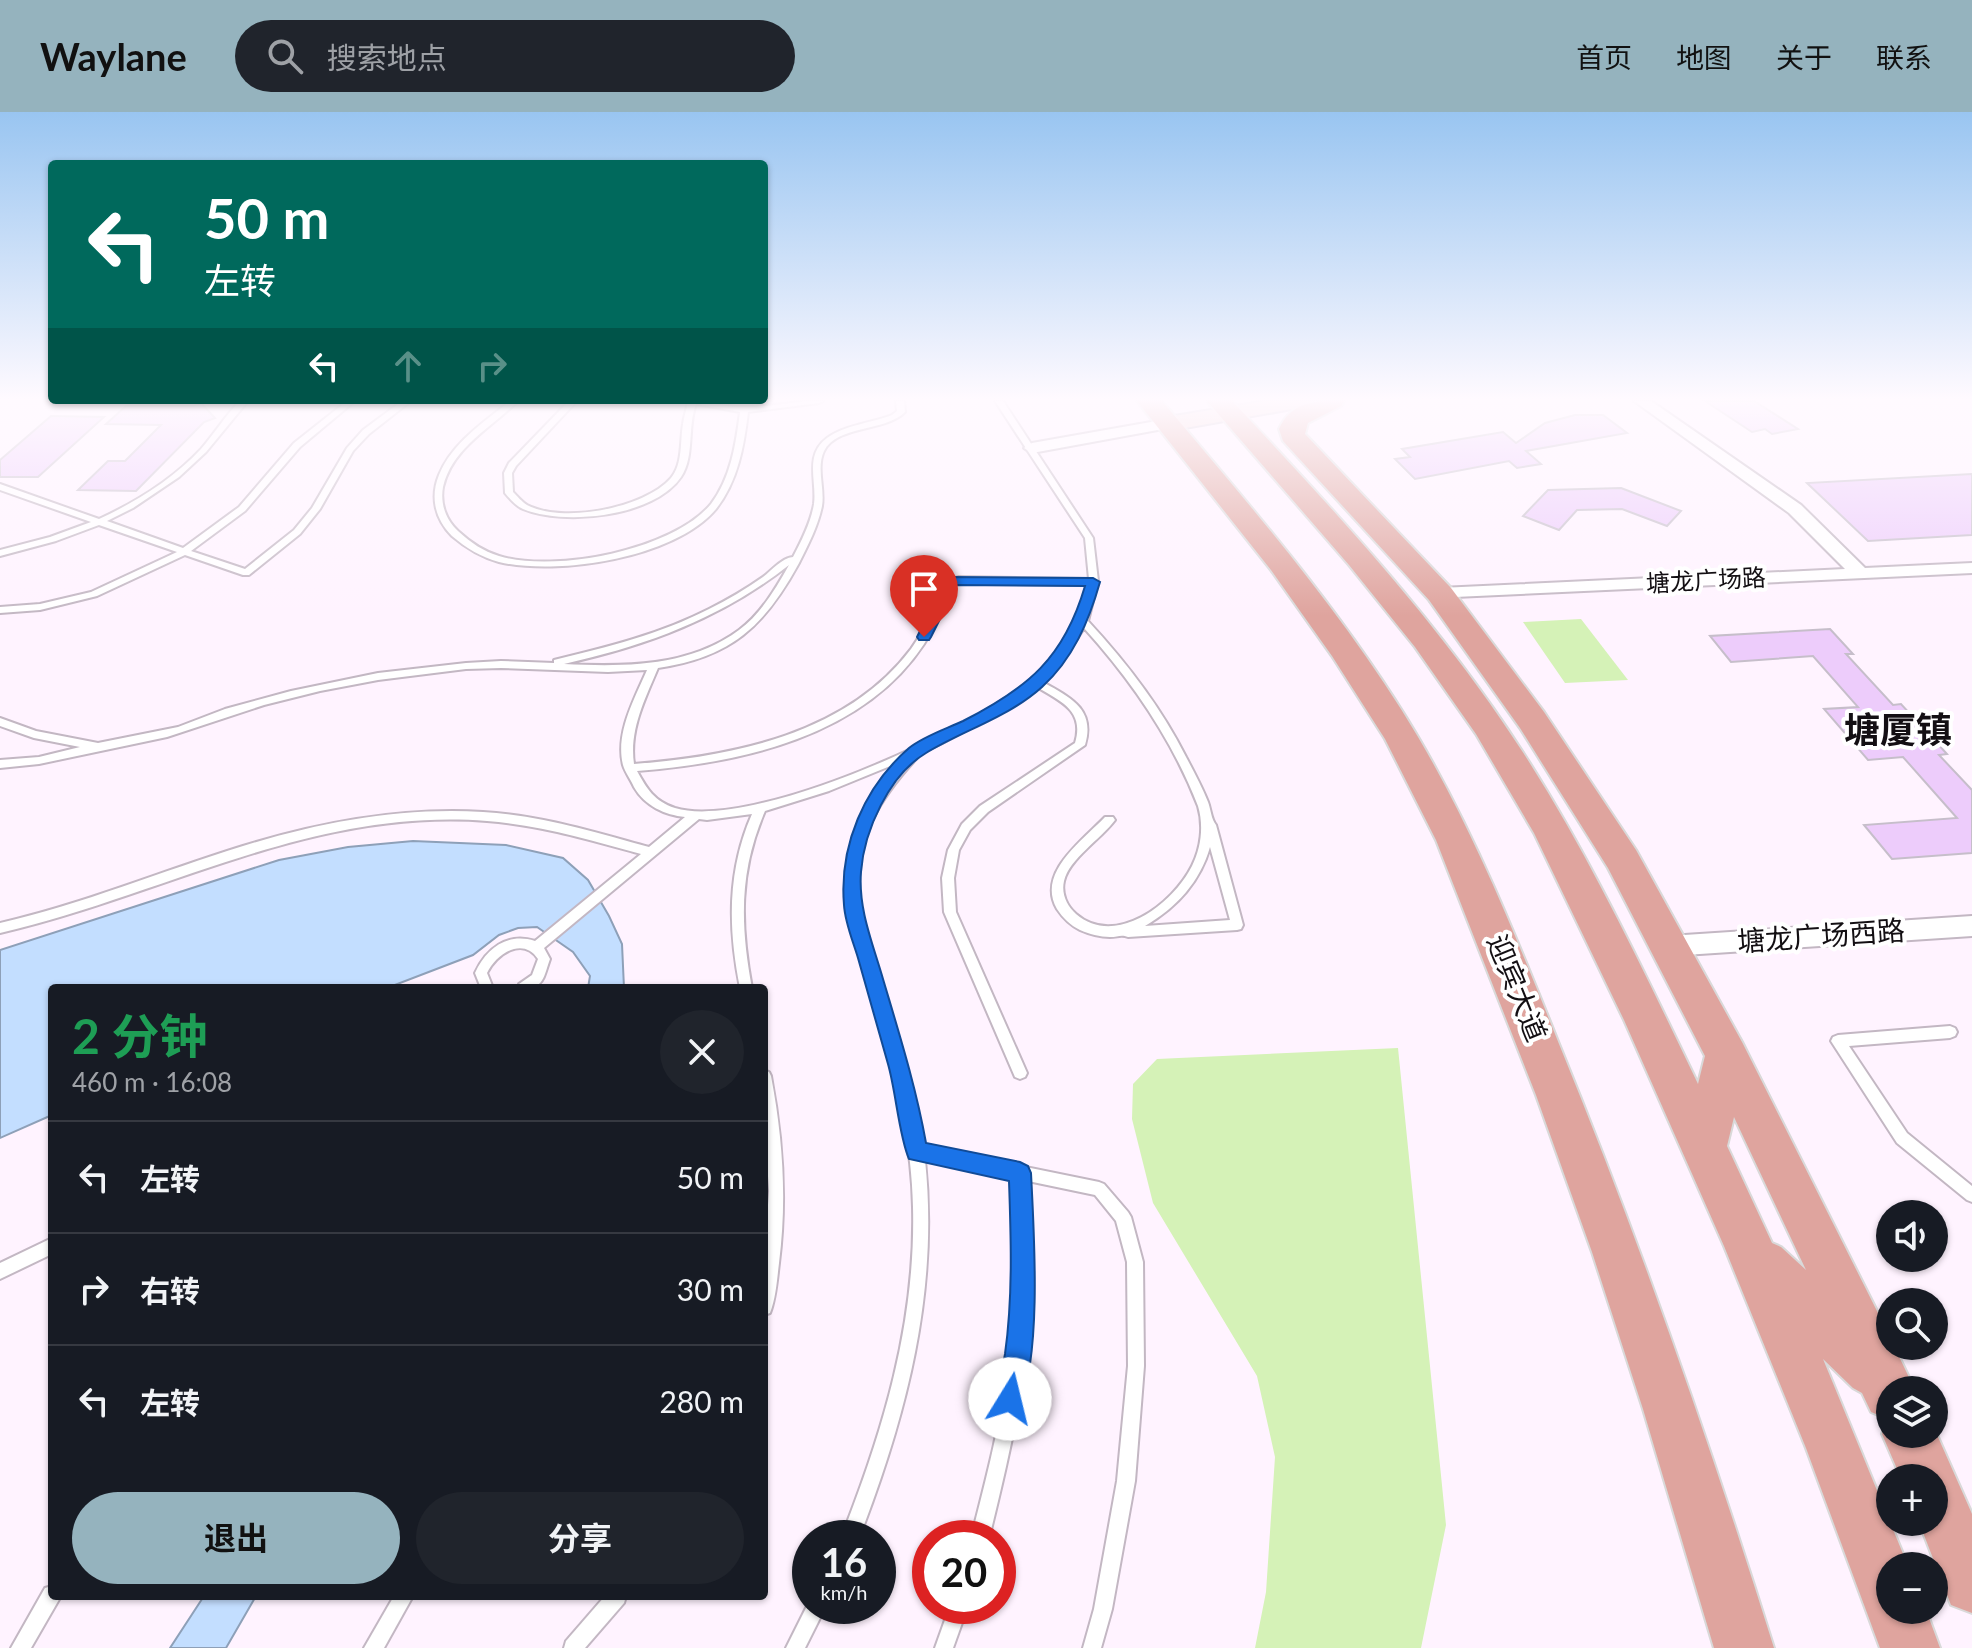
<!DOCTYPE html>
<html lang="zh">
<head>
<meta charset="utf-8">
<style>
	:root { --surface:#171b24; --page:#20242c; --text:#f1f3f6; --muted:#9ea1a6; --line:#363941; --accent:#95b3be }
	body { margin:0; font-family:Lato,"Noto Sans SC",sans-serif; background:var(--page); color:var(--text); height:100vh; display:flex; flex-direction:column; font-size:30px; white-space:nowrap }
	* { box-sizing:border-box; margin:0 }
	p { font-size:26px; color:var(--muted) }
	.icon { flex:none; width:44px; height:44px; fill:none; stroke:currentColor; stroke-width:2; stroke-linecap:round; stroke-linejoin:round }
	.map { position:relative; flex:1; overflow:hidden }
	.side { position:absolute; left:48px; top:872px; width:720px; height:616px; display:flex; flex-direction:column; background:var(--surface); border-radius:8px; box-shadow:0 2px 6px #0004 }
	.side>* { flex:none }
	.banner { position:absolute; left:48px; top:48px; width:720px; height:244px; border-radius:8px; box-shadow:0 2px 6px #0004; background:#00695c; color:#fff; overflow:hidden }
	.buttons { position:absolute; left:1876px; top:1088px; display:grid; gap:16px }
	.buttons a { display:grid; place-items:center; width:72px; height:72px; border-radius:50%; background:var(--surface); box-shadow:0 2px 6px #0004; font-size:40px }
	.speed { position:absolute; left:792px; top:1408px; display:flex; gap:16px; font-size:40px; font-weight:700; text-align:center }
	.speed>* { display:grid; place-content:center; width:104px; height:104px; border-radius:50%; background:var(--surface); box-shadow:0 2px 6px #0004; line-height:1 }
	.speed small { font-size:20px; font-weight:400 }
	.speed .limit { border:12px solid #d22; background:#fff; color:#111 }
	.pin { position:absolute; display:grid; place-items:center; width:68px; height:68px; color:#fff; margin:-82px -34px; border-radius:50% 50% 50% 0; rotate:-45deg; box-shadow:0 0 8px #0007 }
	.pin .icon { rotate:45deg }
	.me { position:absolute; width:88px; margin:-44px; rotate:9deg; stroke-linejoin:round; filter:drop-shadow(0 0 6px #0008) }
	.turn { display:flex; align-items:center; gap:28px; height:168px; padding:0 24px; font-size:36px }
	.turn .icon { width:104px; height:104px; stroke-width:2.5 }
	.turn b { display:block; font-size:56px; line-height:68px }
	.lanes { display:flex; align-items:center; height:76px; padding:0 24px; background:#0003; justify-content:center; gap:40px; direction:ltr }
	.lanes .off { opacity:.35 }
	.round { display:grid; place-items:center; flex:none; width:84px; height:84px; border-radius:42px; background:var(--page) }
	.overview { display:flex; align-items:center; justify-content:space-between; height:136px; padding:0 24px }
	h1 { font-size:48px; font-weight:700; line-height:60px; color:#1e9e55 }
	.primary-button { display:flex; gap:16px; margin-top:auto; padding:16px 24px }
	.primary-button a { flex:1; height:92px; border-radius:48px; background:var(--accent); color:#111; font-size:32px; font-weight:700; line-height:92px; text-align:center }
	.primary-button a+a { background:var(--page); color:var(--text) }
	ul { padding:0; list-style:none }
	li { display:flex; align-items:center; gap:24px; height:112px; padding:0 24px; border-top:2px solid var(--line) }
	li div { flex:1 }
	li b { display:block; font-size:30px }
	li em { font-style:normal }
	header { display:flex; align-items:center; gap:48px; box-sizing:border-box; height:112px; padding:0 40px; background:var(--accent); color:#111 }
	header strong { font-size:38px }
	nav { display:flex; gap:44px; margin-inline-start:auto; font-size:28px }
	.search { width:560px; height:72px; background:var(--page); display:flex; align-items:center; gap:20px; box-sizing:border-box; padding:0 28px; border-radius:44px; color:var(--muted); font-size:30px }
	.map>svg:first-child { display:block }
	.green { fill:#d5f2b7 }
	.water { fill:#c3deff; stroke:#8ea0b8; stroke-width:2 }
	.building { fill:#edccfb; stroke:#c6beca; stroke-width:2 }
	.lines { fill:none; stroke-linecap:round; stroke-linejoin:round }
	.lane-casing { stroke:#c3b7c3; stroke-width:4 }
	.street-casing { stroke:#c3b7c3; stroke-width:4 }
	.secondary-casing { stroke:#c3b7c3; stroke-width:4 }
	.primary-casing { stroke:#d9d9d9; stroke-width:4 }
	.lane { fill:#fff; fill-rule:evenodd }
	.street { fill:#fff; fill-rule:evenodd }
	.secondary { fill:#efd2ce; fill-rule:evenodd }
	.primary { fill:#dfa49e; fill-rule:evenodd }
	.route { fill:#1a73e8; stroke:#114b97; stroke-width:2 }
	.labels { text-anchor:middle; stroke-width:8; stroke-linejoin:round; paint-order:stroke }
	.far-street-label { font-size:24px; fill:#130f13; stroke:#fff }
	.street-label { font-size:28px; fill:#130f13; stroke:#fff }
	.district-label { font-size:36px; font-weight:bold; fill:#130f13; stroke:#fff }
</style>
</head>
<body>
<header>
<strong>Waylane</strong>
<div class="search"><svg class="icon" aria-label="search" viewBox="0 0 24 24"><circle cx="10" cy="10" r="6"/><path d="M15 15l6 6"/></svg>搜索地点</div>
<nav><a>首页</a><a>地图</a><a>关于</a><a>联系</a></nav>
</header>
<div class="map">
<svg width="1972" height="1536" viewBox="0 0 1972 1536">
	<rect width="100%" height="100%" fill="#fff3ff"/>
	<g class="green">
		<polygon points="1581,507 1628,568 1565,571 1523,510"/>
		<polygon points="1398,936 1446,1413 1421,1536 1255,1536 1266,1480 1275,1345 1257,1264 1153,1091 1132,1007 1133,972 1157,947"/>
	</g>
	<g class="water">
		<polygon points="413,729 506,733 563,746 588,768 609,804 622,832 624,876 588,876 590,864 573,840 537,815 518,816 499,823 473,843 387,876 52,876 52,1003 0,1026 0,838 279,748 348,735"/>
		<polygon points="204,1484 256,1484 226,1536 170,1536"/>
	</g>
	<g class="building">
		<polygon points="1705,289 1754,289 1798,317 1772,322 1765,317 1752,320"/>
		<polygon points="201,291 215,306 204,310 136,379 78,378 108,349 125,349 161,313 106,312 126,294 193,294"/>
		<polygon points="1575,303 1603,303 1627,321 1526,339 1541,352 1517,356 1509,349 1415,367 1395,347 1410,345 1402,337 1503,320 1516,331 1545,311"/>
		<polygon points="51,304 104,305 38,365 0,365 0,348"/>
		<polygon points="1972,362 1972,423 1868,429 1807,371"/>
		<polygon points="1621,376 1681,399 1667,414 1622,397 1577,398 1559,418 1523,404 1548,378"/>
		<polygon points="1830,517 1853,542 1846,542 1893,593 1901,592 1947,642 1939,643 1972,678 1972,741 1892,747 1864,713 1957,706 1903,645 1868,648 1824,597 1858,595 1813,544 1731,550 1710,524"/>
	</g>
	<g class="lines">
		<g class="lane-casing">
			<g id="lane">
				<path d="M240 289H248L206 340 179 365 133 396 107 409 183 436 239 395 294 331 347 289H355L300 335 245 399 191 439 245 457 294 418 312 396 347 336 363 318 402 289H411L369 322 353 339 320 397 300 422 249 463H243L185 443 97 484 40 498 0 501V495L40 492 91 480 177 440 99 413 56 429 0 444V438L50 425 91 410 0 378V372L99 407C136 390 173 367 201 337 215 321 225 304 240 289Z"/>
				<path d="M510 289H518C491 316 452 336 443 375 440 392 446 408 458 419 471 431 483 439 499 444 555 461 673 438 711 392 731 366 736 331 740 300L696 292C687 315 695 344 681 365 654 405 564 414 523 397 516 394 510 387 505 381L504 361 509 351 569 289H577L516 354 512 361 513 380C517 384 522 390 527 393 563 412 645 396 671 366 683 352 680 329 683 312 684 304 687 296 688 289 708 289 727 296 746 295 772 295 797 288 823 289L819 291 748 300C744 334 738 369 716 397 675 446 558 464 499 450 481 445 466 436 452 424 435 407 430 385 439 363 452 331 484 310 510 289Z"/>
				<path d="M896 289H904L905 300C885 320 837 313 824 339 816 356 825 377 822 394 818 414 808 433 799 451 764 515 731 545 658 556 645 587 629 618 634 652 734 644 847 622 911 537 918 527 925 516 929 504 933 492 934 481 942 470L959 465 1089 467 1085 426 995 289H1003L1093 426 1098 469 1088 509C1126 550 1161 595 1186 645 1194 660 1202 675 1208 690 1211 698 1211 707 1216 713L1243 813 1241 817 1237 818 1128 825C1121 822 1118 825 1110 825 1100 825 1089 822 1080 818 1070 813 1063 806 1057 797 1036 761 1083 728 1105 705H1113L1115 708C1101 727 1069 747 1064 769 1061 782 1067 794 1076 802 1115 836 1173 792 1192 754 1201 736 1204 714 1198 694 1172 627 1131 568 1084 516L1066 544 1041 569C1069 585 1096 596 1085 633L988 700 970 718 959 738 954 766 956 800 1027 961 1025 965 1020 967 1015 965 944 800 942 766 948 738 962 712 980 694 1075 631C1085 598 1060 589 1035 574 998 601 959 624 917 643L916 647C835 735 853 787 886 891 901 938 915 986 923 1034L1099 1070 1104 1072 1128 1100 1131 1105 1143 1150 1144 1254 1135 1369 1112 1497 1101 1536H1083L1094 1497 1117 1369 1128 1254 1127 1150 1116 1109 1095 1083 1028 1069C1030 1126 1032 1184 1026 1240 1019 1303 1004 1365 989 1426H971C987 1364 1003 1302 1010 1239 1016 1182 1014 1124 1013 1066L925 1048C939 1180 906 1305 859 1426H841C883 1320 916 1211 913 1095 912 1034 898 975 881 916 850 810 814 744 900 650L829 679 765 699C739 759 740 812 752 876H740C728 816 727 759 752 702L707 708 699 707 544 836 550 847C542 870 544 876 518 876L519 872 532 863 538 847C523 824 496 842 487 861L493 876H481L475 861C486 837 507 820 535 829L641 742C590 728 540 713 487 709 313 695 164 783 0 821V811C83 792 162 759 243 734 321 710 401 695 483 700 540 703 594 720 649 735L685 705C665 703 645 694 634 675 631 668 625 660 623 653 615 621 635 586 647 558L608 560 501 556 466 557 378 568 320 579 264 593 167 625 39 652 0 656V648L39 645 80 635 34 626 0 614V606L36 619 98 631 178 615 225 597 291 579 378 561 466 551 501 549 554 551V548C608 535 660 522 709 497 727 488 746 477 763 465 772 458 782 446 793 445 802 428 811 410 814 392 817 369 804 343 827 326 845 313 871 311 892 303L897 299ZM789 453C776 476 761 502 739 518 689 555 624 555 564 552 646 534 722 506 789 453ZM959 471 1088 473C1077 515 1065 539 1030 568 970 619 751 719 675 696 654 689 647 677 637 659 740 651 863 625 924 532 937 512 938 496 947 476ZM1210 735 1230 808 1145 814C1176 796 1200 770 1210 735Z"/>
				<polygon points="1950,914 1955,916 1957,920 1955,924 1950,926 1849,934 1907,1021 1972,1074 1972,1090 1967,1088 1897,1031 1831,929 1833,925 1838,923"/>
				<path d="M764 958 769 960 771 964C783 1027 787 1088 779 1151 777 1167 776 1186 770 1201L764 1203V1149L769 1079 764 1005Z"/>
				<polygon points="52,1126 52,1142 0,1167 0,1151"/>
				<polygon points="52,1474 52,1484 61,1484 31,1536 11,1536 45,1476"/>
				<polygon points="394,1484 413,1484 384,1536 364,1536"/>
				<polygon points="605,1484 626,1484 624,1491 585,1536 564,1536 566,1529"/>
				<polygon points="810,1488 810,1494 826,1494 805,1536 786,1536"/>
				<polygon points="950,1494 968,1494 953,1536 935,1536"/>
			</g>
		</g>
		<g class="street-casing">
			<g id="street">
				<polygon points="1634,289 1651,289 1801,393 1865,456 1972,451 1972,461 1433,486 1431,482 1433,478 1440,476 1845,457 1789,401"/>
				<polygon points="1168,307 1174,309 1174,315 1032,341 1024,336 1032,331"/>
				<polygon points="1972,804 1972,824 1669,844 1660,841 1656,834 1660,827 1669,824"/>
			</g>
		</g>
		<g class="secondary-casing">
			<polygon id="secondary" points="1266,289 1314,289 1303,295 1168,319 1157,312 1168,305"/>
		</g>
		<g class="primary-casing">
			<g id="primary">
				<path d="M1137 289H1162C1252 396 1346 504 1418 625 1475 722 1517 827 1559 932 1640 1130 1710 1332 1774 1536H1714L1643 1297 1592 1140 1536 983 1436 728 1385 627 1332 544 1271 458Z"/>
				<path d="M1207 289H1232C1335 399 1440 512 1522 639 1590 744 1644 860 1698 972L1705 944 1608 756 1520 616 1429 488 1283 329 1279 317C1292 288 1317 289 1344 289L1341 294 1308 311 1305 322 1451 476 1544 600 1636 738 1742 930 1890 1225V1234H1894L1915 1278H1890V1322H1934V1316L1972 1402V1501L1951 1493 1919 1410H1934V1366H1901L1882 1322 1888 1307 1871 1300 1862 1281 1853 1276 1823 1247 1908 1454H1890V1498H1926L1940 1536H1880L1806 1336 1724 1134 1624 908 1534 721 1476 622 1415 535 1349 453ZM1734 1005 1806 1158 1781 1135 1772 1131 1727 1034Z"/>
			</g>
		</g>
		<use href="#lane" class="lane"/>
		<use href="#street" class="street"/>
		<use href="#secondary" class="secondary"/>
		<use href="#primary" class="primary"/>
	</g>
	<linearGradient id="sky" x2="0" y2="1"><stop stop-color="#99c5f1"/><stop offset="0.57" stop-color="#fffaff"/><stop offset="1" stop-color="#fffaff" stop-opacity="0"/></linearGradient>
	<rect width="1972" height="504" fill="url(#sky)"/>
	<path class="route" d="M951 465 1093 466 1100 470C1089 509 1073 547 1042 575 1009 605 964 618 926 641 889 663 864 719 861 760 858 797 873 832 883 867 899 921 916 975 926 1031L1020 1050 1028 1054 1031 1061C1034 1122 1042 1241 1019 1296L1010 1300 1001 1296C995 1280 1002 1259 1005 1242 1013 1185 1011 1126 1009 1069L909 1047C899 1024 896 980 888 952 878 917 868 882 858 846 853 829 845 811 844 793 839 734 864 675 909 636 924 624 946 617 963 609 1028 576 1064 546 1085 474L954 473 947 478 942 503 931 525 929 528H919L917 525 928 503 934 476Z"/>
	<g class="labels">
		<g class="far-street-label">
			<text transform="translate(1706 469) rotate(-3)" y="8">塘龙广场路</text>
		</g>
		<g class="street-label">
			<text transform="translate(1821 824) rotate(-4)" y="10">塘龙广场西路</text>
			<text transform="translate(1517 876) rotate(68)" y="10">迎宾大道</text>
		</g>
		<g class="district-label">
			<text x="1898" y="631">塘厦镇</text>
		</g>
	</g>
</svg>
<div class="buttons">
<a><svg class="icon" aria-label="sound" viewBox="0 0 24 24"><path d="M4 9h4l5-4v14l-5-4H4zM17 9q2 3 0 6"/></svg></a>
<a><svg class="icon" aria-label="search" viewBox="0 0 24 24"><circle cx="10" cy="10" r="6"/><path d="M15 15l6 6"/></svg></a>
<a><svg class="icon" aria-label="layers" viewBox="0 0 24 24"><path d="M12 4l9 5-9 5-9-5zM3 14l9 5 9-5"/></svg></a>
<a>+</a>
<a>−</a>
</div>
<div class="speed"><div>16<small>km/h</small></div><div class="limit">20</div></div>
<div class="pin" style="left:924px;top:525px;background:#d93025"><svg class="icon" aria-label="arrive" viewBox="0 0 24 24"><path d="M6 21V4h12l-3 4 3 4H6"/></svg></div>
<svg class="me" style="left:1010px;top:1287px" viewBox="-20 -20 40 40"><circle r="19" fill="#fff"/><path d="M0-13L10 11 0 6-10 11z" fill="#1a73e8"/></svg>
<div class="banner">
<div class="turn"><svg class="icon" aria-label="left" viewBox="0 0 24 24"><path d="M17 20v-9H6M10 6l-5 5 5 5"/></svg><div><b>50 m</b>左转</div></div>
<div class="lanes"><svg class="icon" aria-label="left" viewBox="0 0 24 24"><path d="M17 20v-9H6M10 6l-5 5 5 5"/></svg><svg class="icon off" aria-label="ahead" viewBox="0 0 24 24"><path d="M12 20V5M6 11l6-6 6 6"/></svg><svg class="icon off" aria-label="right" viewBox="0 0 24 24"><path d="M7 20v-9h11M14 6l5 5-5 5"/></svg></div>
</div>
<section class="side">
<div class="overview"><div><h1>2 分钟</h1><p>460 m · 16:08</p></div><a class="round"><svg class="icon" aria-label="close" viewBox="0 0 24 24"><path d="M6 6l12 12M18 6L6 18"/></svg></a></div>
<ul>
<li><svg class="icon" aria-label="left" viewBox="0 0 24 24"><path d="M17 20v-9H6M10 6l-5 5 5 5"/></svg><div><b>左转</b></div><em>50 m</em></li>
<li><svg class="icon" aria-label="right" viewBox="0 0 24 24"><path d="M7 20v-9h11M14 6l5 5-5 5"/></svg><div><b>右转</b></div><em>30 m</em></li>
<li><svg class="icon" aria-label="left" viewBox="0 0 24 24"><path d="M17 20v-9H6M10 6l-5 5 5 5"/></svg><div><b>左转</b></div><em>280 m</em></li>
</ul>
<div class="primary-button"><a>退出</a><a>分享</a></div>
</section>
</div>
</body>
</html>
